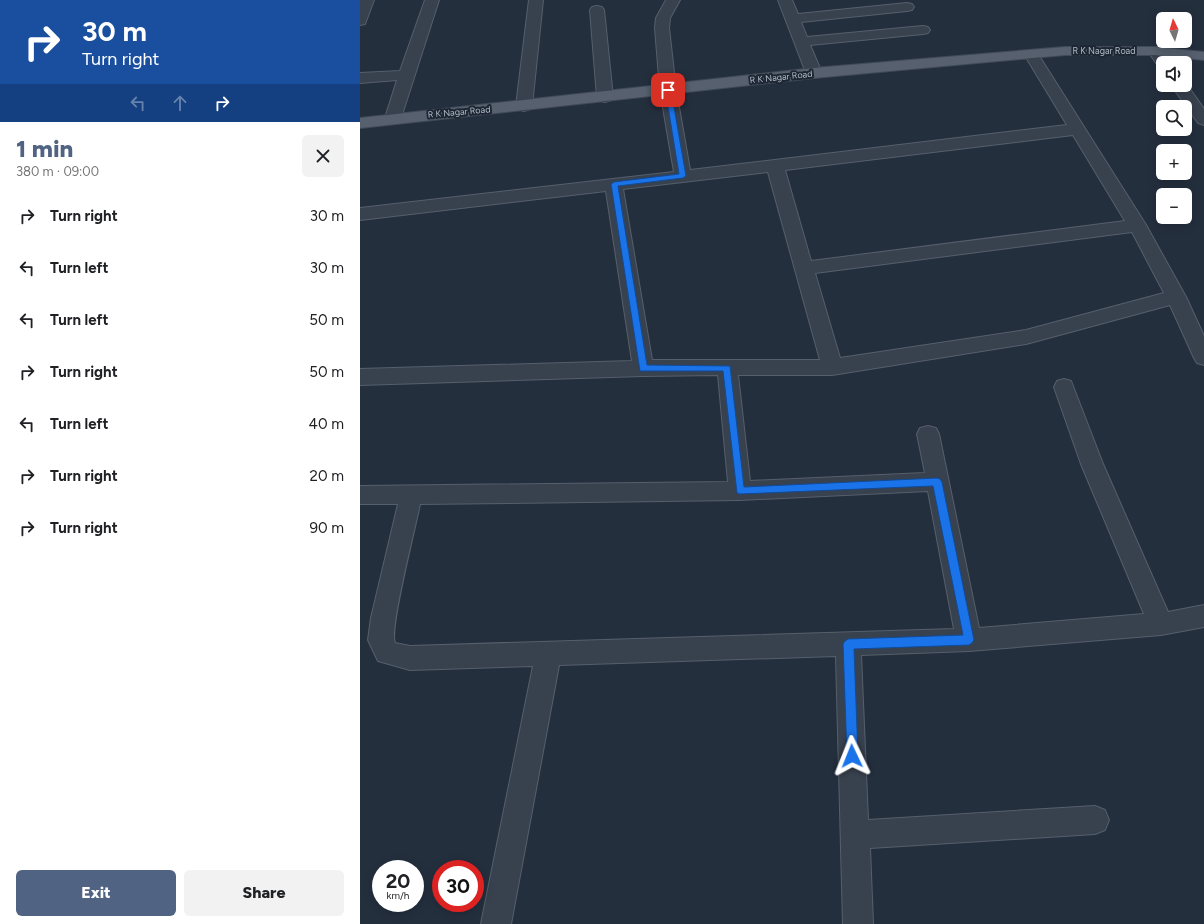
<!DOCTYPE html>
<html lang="en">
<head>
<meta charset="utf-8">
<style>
	:root { --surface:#fff; --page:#f2f2f2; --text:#202124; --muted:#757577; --accent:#506383 }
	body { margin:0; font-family:Figtree,sans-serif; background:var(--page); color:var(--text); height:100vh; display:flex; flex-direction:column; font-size:15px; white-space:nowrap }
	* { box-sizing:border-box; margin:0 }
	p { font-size:13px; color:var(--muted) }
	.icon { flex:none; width:22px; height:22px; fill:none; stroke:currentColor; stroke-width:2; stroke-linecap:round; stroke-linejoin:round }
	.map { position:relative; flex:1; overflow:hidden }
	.panel { display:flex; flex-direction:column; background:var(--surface); width:360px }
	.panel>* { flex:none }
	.guide { background:#1a4fa0; color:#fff; overflow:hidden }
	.needle { width:26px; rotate:355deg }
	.tools { position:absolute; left:796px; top:12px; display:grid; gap:8px }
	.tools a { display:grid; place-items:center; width:36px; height:36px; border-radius:6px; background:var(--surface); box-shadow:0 2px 10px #0003; font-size:20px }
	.speed { position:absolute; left:12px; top:860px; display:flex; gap:8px; font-size:20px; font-weight:700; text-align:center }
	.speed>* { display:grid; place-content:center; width:52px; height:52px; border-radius:50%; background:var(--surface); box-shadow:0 2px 10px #0003; line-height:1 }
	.speed small { font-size:10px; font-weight:400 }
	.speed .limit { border:6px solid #d22; background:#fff; color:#111 }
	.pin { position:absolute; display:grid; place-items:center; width:34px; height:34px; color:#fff; margin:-17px; border-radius:8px; box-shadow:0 2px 6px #0006 }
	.me { position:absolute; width:44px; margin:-22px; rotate:358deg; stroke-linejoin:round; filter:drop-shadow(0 0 3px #0008) }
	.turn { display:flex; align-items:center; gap:14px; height:84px; padding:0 16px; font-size:18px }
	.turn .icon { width:52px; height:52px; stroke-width:2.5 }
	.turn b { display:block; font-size:28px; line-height:34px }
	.lanes { display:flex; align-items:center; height:38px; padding:0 16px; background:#0003; justify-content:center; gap:20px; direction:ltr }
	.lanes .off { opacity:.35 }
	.round { display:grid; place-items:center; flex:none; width:42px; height:42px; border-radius:6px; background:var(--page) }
	.summary { display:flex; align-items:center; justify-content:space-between; height:68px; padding:0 16px }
	h1 { font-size:24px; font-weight:800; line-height:30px; color:var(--accent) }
	.primary-button { display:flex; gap:8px; margin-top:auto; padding:8px 16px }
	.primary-button a { flex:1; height:46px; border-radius:6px; background:var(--accent); color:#fff; font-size:16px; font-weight:800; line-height:46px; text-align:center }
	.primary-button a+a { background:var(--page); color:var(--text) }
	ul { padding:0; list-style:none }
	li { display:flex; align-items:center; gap:12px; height:52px; padding:0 16px }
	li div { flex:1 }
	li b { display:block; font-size:15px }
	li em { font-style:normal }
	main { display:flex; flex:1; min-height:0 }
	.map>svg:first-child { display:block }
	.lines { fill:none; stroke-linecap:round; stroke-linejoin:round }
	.minor-casing { stroke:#565f6c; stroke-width:2 }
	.major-casing { stroke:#414a57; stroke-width:2 }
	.minor { fill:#38414e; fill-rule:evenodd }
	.major { fill:#56606e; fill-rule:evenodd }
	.route { fill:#1a73e8; stroke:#114b97 }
	.labels { text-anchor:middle; stroke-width:4; stroke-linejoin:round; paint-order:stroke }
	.far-street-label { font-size:9px; fill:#b4bcc9; stroke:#1d2633 }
</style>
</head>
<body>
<main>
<section class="panel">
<div class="guide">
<div class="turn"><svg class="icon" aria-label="right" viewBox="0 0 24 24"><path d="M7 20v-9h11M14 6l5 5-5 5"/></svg><div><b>30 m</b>Turn right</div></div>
<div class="lanes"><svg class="icon off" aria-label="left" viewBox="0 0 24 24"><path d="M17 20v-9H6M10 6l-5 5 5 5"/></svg><svg class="icon off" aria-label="ahead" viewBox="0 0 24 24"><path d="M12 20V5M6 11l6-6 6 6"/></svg><svg class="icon" aria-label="right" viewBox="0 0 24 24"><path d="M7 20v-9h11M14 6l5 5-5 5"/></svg></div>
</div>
<div class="summary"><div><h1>1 min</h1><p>380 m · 09:00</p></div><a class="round"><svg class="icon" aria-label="close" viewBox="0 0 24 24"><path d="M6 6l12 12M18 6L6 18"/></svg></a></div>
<ul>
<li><svg class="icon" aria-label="right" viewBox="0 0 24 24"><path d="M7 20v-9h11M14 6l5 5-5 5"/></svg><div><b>Turn right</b></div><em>30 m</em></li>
<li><svg class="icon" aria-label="left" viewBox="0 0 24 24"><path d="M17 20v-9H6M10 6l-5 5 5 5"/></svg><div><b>Turn left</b></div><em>30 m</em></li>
<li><svg class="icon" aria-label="left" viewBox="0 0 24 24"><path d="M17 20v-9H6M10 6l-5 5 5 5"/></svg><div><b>Turn left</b></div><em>50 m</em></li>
<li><svg class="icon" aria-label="right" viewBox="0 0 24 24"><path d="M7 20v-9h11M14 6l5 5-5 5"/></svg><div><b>Turn right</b></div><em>50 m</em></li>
<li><svg class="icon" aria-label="left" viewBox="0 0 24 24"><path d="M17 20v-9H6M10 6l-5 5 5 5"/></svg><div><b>Turn left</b></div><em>40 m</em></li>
<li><svg class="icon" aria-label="right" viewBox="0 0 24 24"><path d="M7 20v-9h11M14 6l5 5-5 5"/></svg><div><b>Turn right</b></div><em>20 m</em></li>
<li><svg class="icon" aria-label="right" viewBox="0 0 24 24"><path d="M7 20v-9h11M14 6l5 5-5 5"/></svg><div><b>Turn right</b></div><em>90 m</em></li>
</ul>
<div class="primary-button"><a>Exit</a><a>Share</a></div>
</section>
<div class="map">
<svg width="844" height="924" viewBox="0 0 844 924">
	<rect width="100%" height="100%" fill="#242f3e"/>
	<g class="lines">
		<g class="minor-casing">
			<g id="minor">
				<polygon points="0,0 14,0 5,24 0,25"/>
				<polygon points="65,0 79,0 41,118 39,121 33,123 27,121 25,118 37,80 0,83 0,73 40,71"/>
				<polygon points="169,0 183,0 172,106 170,109 164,111 158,109 156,106"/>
				<path d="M306 0H320L310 18 309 28 316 90 330 170 707 125 664 54 666 51 671 50 676 51 786 225 826 297 844 336V365L837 363 834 358 810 305 666 344 472 375H378L390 481 565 473 557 434 560 428 568 426 576 428 579 434 619 628 784 614 721 464 694 387 697 381 704 379 711 381 743 464 808 612 844 605V627L801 635 609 651 501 655 508 820 735 806 745 810 749 820 745 830 735 834 510 848 513 924H483L476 656 199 665 151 924H121L173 666 50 670 18 661 8 640 11 618 38 504H0V486L368 482 358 375 283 376 0 385V369L272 361 246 191 0 220V208L314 172 300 90 295 28 296 18ZM713 135 765 221 451 261 425 170ZM408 172 460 360H292L263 189ZM772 232 804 293 666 330 480 358 455 273ZM568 491 594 629 50 646 35 643C29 630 56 525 60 504L380 500Z"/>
				<polygon points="418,0 432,0 438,14 547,3 552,4 554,7 552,10 547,11 441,22 447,37 563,26 568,27 570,30 568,33 563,34 450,45 462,73 459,76 454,78 449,76 446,73"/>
				<polygon points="237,6 242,7 244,10 253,97 251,100 245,102 239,100 237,97 230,10 232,7"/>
				<polygon points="795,47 800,48 811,63 803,63 803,68 798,66 788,51 790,48"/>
				<polygon points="825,82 844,109 844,125 838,123 811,85 825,85"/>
			</g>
		</g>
		<g class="major-casing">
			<polygon id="major" points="705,47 795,47 844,52 844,60 795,55 705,55 454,78 0,128 0,118 454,68"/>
		</g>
		<use href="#minor" class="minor"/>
		<use href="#major" class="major"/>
	</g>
	<polygon class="route" points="305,88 311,90 326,176 323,178 258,186 287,365 370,366 384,487 577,478 580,479 582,482 614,640 612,643 609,645 494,649 498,756 496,759 492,761 488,759 487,756 483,644 485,641 488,639 603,635 573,486 380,494 377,493 363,371 280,371 251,184 254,182 319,174"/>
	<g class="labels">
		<g class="far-street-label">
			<text x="744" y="54">R K Nagar Road</text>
			<text transform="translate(421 77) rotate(-6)" y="3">R K Nagar Road</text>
			<text transform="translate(99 112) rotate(-5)" y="3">R K Nagar Road</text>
		</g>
	</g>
</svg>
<div class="tools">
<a><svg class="needle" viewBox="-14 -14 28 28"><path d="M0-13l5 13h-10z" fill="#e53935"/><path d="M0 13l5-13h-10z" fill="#757577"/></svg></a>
<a><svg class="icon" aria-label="sound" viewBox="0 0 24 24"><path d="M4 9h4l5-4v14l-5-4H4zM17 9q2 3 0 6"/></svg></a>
<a><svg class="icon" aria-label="search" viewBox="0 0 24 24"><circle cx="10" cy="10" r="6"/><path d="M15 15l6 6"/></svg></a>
<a>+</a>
<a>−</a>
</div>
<div class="speed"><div>20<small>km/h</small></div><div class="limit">30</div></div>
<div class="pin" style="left:308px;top:90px;background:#d93025"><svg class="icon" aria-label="arrive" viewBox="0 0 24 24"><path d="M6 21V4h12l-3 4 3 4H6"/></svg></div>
<svg class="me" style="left:492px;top:756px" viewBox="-20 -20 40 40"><path d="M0-17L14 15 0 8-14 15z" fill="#1a73e8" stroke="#fff" stroke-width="4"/></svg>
</div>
</main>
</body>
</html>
